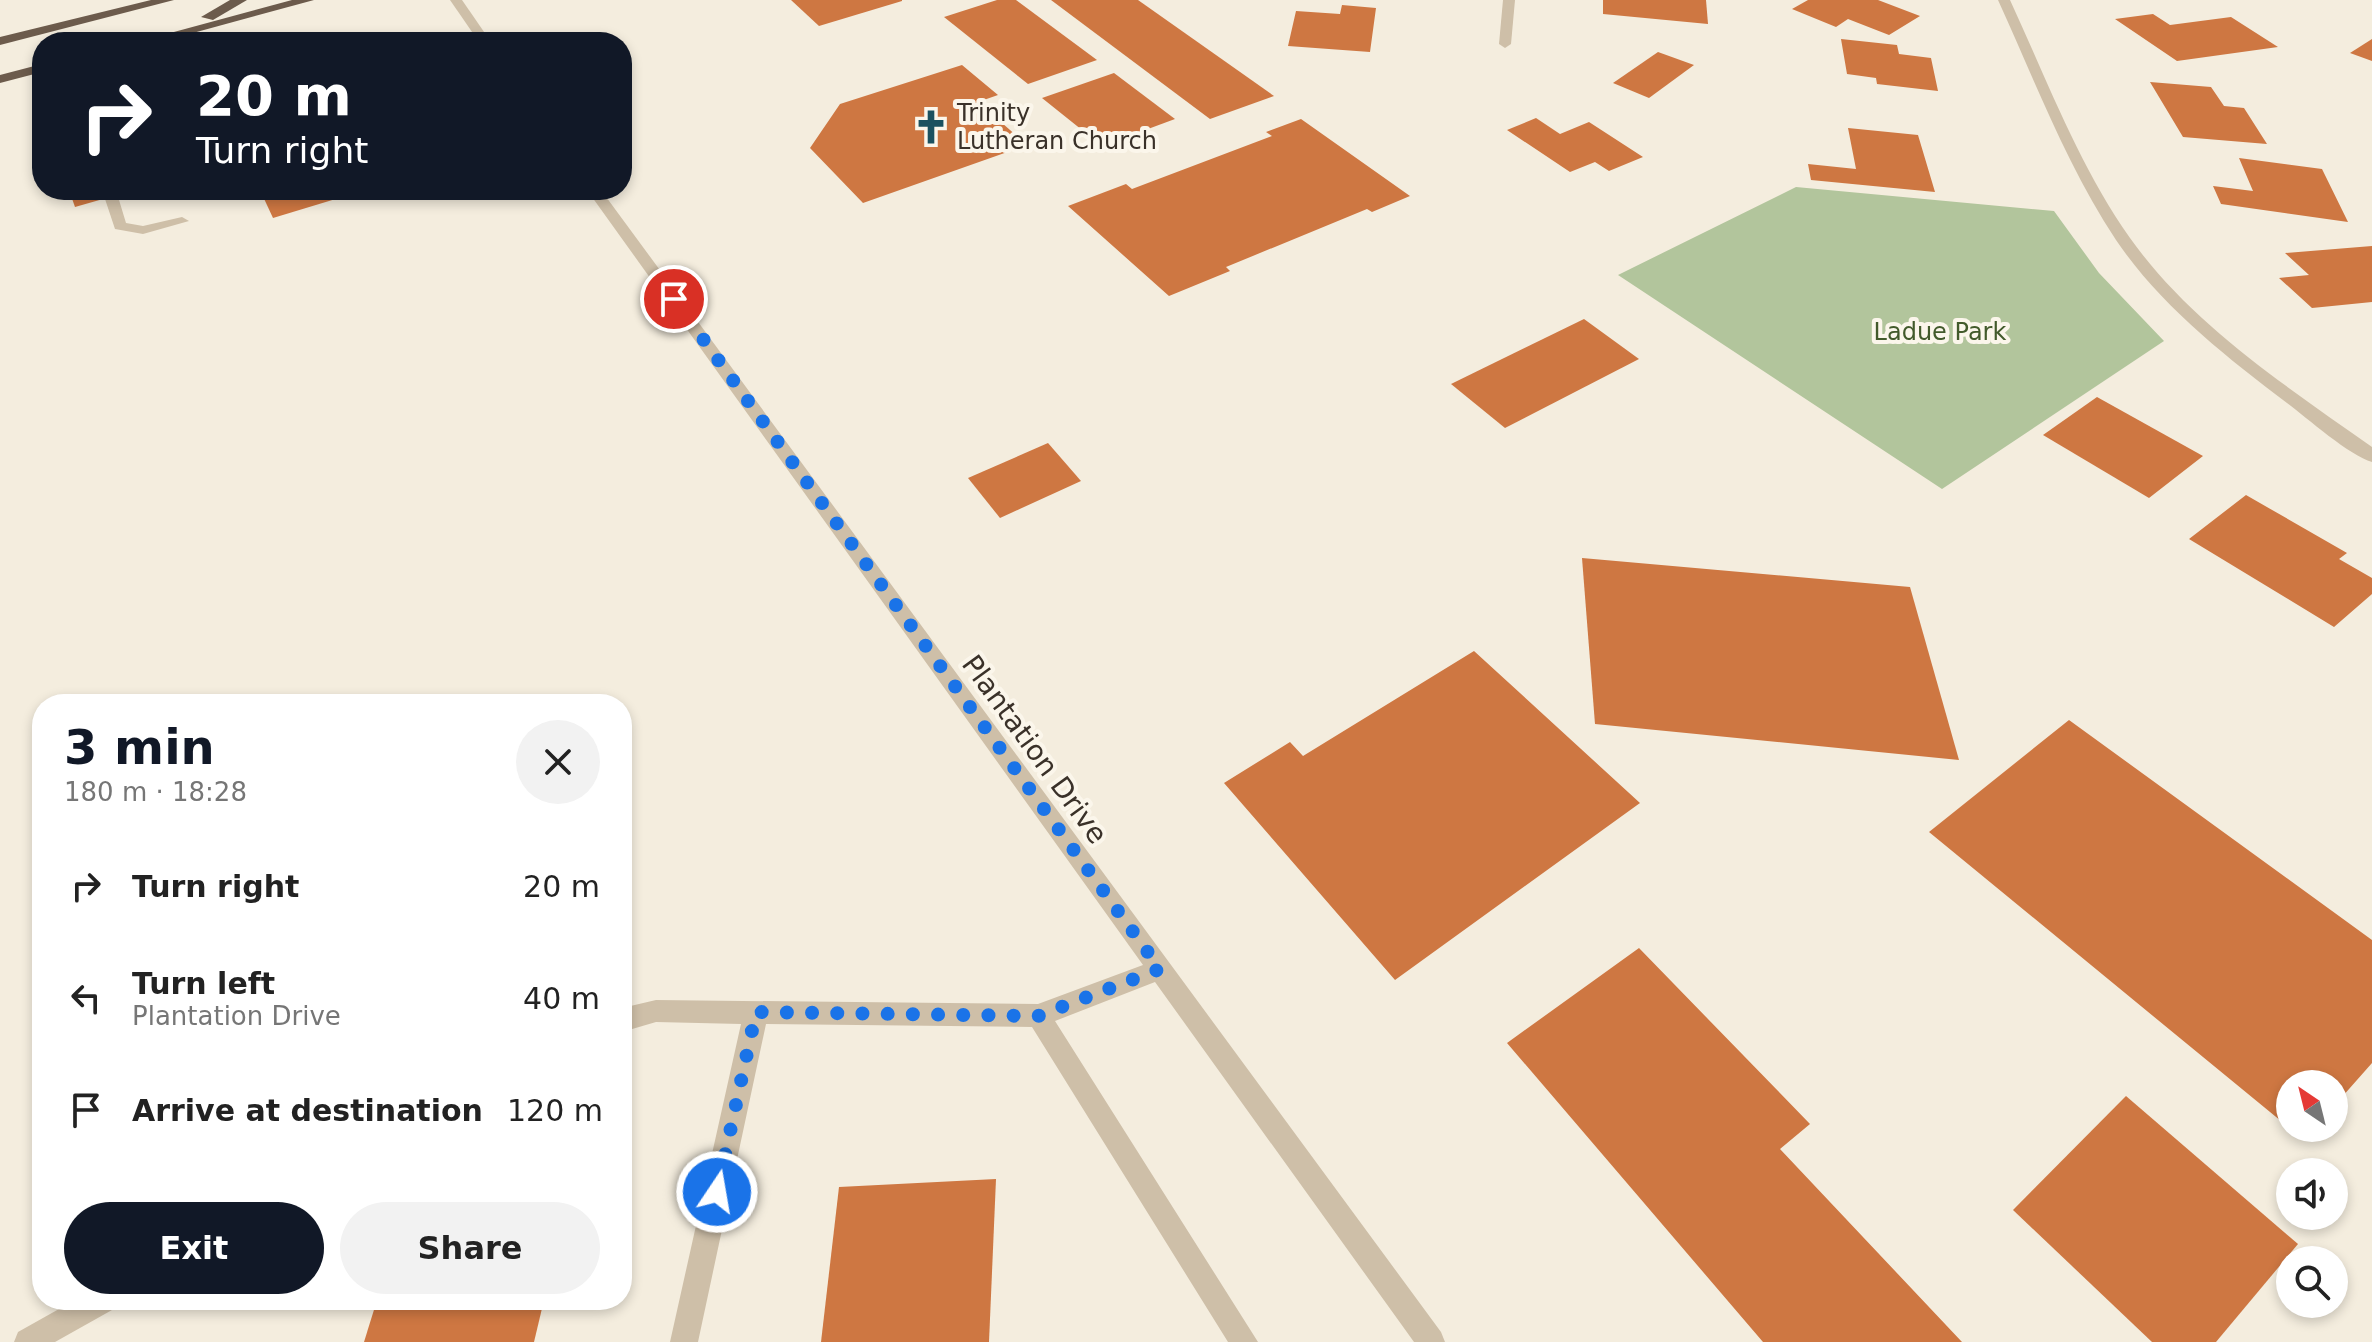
<!DOCTYPE html>
<html lang="en">
<head>
<meta charset="utf-8">
<style>
	:root { --surface:#fff; --page:#f2f2f2; --text:#222; --muted:#767676; --accent:#111827 }
	body { margin:0; font-family:"DejaVu Sans",sans-serif; background:var(--page); color:var(--text); height:100vh; display:flex; flex-direction:column; font-size:30px; white-space:nowrap }
	* { box-sizing:border-box; margin:0 }
	p { font-size:26px; color:var(--muted) }
	.icon { flex:none; width:44px; height:44px; fill:none; stroke:currentColor; stroke-width:2; stroke-linecap:round; stroke-linejoin:round }
	.map { position:relative; flex:1; overflow:hidden }
	.panel { position:absolute; left:32px; top:694px; width:600px; height:616px; display:flex; flex-direction:column; background:var(--surface); border-radius:32px; box-shadow:0 4px 12px #0003 }
	.panel>* { flex:none }
	.hud { position:absolute; left:32px; top:32px; width:600px; height:168px; border-radius:32px; box-shadow:0 4px 12px #0003; background:#111827; color:#fff; overflow:hidden }
	.needle { width:52px; rotate:325deg }
	.controls { position:absolute; left:2276px; top:1070px; display:grid; gap:16px }
	.controls a { display:grid; place-items:center; width:72px; height:72px; border-radius:50%; background:var(--surface); box-shadow:0 4px 12px #0003; font-size:40px }
	.pin { position:absolute; display:grid; place-items:center; width:68px; height:68px; color:#fff; margin:-34px; border:4px solid #fff; border-radius:50%; box-shadow:0 2px 8px #0007 }
	.me { position:absolute; width:88px; margin:-44px; rotate:12deg; stroke-linejoin:round; filter:drop-shadow(0 0 6px #0008) }
	.turn { display:flex; align-items:center; gap:28px; height:168px; padding:0 32px; font-size:36px }
	.turn .icon { width:104px; height:104px; stroke-width:2.5 }
	.turn b { display:block; font-size:56px; line-height:68px }
	.round { display:grid; place-items:center; flex:none; width:84px; height:84px; border-radius:42px; background:var(--page) }
	.overview { display:flex; align-items:center; justify-content:space-between; height:136px; padding:0 32px }
	h1 { font-size:48px; font-weight:700; line-height:60px; color:var(--accent) }
	.action { display:flex; gap:16px; margin-top:auto; padding:16px 32px }
	.action a { flex:1; height:92px; border-radius:48px; background:var(--accent); color:#fff; font-size:32px; font-weight:700; line-height:92px; text-align:center }
	.action a+a { background:var(--page); color:var(--text) }
	ul { padding:0; list-style:none }
	li { display:flex; align-items:center; gap:24px; height:112px; padding:0 32px }
	li div { flex:1 }
	li b { display:block; font-size:30px }
	li em { font-style:normal }
	.map>svg:first-child { display:block }
	.green { fill:#b2c59c }
	.building { fill:#ce7742 }
	.lines { fill:none; stroke-linecap:round; stroke-linejoin:round }
	.service { fill:#cebfa8; fill-rule:evenodd }
	.minor { fill:#cebfa8; fill-rule:evenodd }
	.trunk { fill:#6c5b4c; fill-rule:evenodd }
	.route { stroke:#1a73e8; stroke-width:14; stroke-dasharray:0 25.2 }
	.labels { text-anchor:middle; stroke-width:8; stroke-linejoin:round; paint-order:stroke }
	.far-poi-label { font-size:24px; fill:#3a3129; stroke:#fbf6eb; text-anchor:start }
	.far-park-label { font-size:24px; fill:#425a2b; stroke:#fbf6eb }
	.street-label { font-size:28px; fill:#3a3129; stroke:#fbf6eb }
</style>
</head>
<body>
<div class="map">
<svg width="2372" height="1342" viewBox="0 0 2372 1342">
	<rect width="100%" height="100%" fill="#f4edde"/>
	<polygon class="green" points="1796,187 2054,211 2099,273 2164,341 1942,489 1618,275"/>
	<g class="building">
		<polygon points="791,0 902,0 902,1 819,26"/>
		<polygon points="997,0 1016,0 1097,60 1028,84 944,17"/>
		<polygon points="1051,0 1138,0 1274,96 1210,119"/>
		<polygon points="1603,0 1706,0 1708,24 1603,14"/>
		<polygon points="1808,0 1878,0 1920,16 1889,35 1848,19 1836,27 1792,9"/>
		<polygon points="1342,5 1376,8 1370,52 1288,46 1296,11 1340,14"/>
		<polygon points="2153,14 2170,25 2231,17 2278,47 2177,61 2115,19"/>
		<polygon points="1841,39 1897,45 1899,54 1931,58 1938,91 1877,84 1876,78 1847,74"/>
		<polygon points="2372,39 2372,61 2350,53"/>
		<polygon points="1658,52 1694,65 1649,98 1613,83"/>
		<polygon points="962,65 998,95 978,102 1027,145 863,203 810,148 840,104"/>
		<polygon points="1114,73 1175,119 1102,146 1042,98"/>
		<polygon points="2150,82 2211,87 2224,106 2244,108 2267,144 2183,137"/>
		<polygon points="1536,118 1560,134 1589,122 1643,157 1609,171 1595,162 1570,172 1507,130"/>
		<polygon points="1301,119 1410,196 1372,212 1367,209 1226,267 1230,271 1169,296 1068,206 1126,184 1132,189 1272,136 1266,132"/>
		<polygon points="1848,128 1918,135 1935,192 1811,180 1808,164 1856,169"/>
		<polygon points="2239,158 2322,169 2348,222 2221,204 2213,186 2253,191"/>
		<polygon points="69,190 131,190 131,191 75,207"/>
		<polygon points="260,190 362,190 362,191 273,218"/>
		<polygon points="2372,246 2372,302 2312,308 2279,278 2309,275 2285,253"/>
		<polygon points="1584,319 1639,359 1505,428 1451,384"/>
		<polygon points="2097,397 2203,456 2149,498 2043,435"/>
		<polygon points="1048,443 1081,481 1000,518 968,478"/>
		<polygon points="2246,495 2347,553 2339,559 2372,578 2372,594 2334,627 2189,539"/>
		<polygon points="1582,558 1910,587 1959,760 1595,724"/>
		<polygon points="1474,651 1640,803 1395,980 1224,783 1290,742 1303,756"/>
		<polygon points="2069,720 2372,940 2372,1063 2334,1106 2334,1084 2290,1084 2290,1128 2314,1128 2304,1140 1929,832"/>
		<polygon points="1639,948 1810,1124 1780,1149 1962,1342 1763,1342 1507,1043"/>
		<polygon points="2126,1096 2298,1244 2216,1342 2152,1342 2013,1210"/>
		<polygon points="996,1179 989,1342 821,1342 839,1187"/>
		<polygon points="377,1300 544,1300 534,1342 364,1342"/>
	</g>
	<g class="lines">
		<polygon class="service" points="102,190 116,190 126,223 143,226 182,217 189,221 143,234 115,229"/>
		<g class="minor">
			<polygon points="450,0 462,0 491,42 479,42"/>
			<polygon points="1503,0 1515,0 1511,44 1505,48 1499,44"/>
			<path d="M1998 0H2010C2047 80 2079 166 2130 238 2192 325 2286 386 2372 447V462C2350 456 2307 418 2287 403 2225 356 2160 305 2116 240 2067 166 2035 81 1998 0Z"/>
			<polygon points="587,190 601,190 1441,1332 1445,1342 1414,1342 1155,982 1055,1021 1258,1342 1228,1342 1032,1027 766,1024 698,1342 670,1342 741,1024 656,1022 622,1032 622,1008 656,1000 1038,1004 1143,965"/>
			<polygon points="75,1300 116,1300 112,1310 55,1342 14,1342 18,1332"/>
		</g>
		<g class="trunk">
			<polygon points="151,0 174,0 0,45 0,37"/>
			<polygon points="230,0 247,0 213,20 201,17"/>
			<polygon points="292,0 314,0 160,42 137,42"/>
			<polygon points="42,64 42,72 0,83 0,75"/>
		</g>
	</g>
	<g class="lines">
		<polyline class="route" points="674,299 1160,969 1038,1016 756,1012 717,1192"/>
	</g>
	<defs>
		<g id="church-bare" transform="scale(2.76)"><path d="M-1.2-6h2.4v3.5h3.3v2.4h-3.3V6h-2.4V-.1h-3.3v-2.4h3.3Z" fill="#1b515f" stroke="#fbf6eb" stroke-width="2.5" paint-order="stroke"/></g>
	</defs>
	<g fill-rule="evenodd">
		<use href="#church-bare" x="931" y="127"/>
	</g>
	<g class="labels">
		<g class="far-poi-label">
			<text x="957" y="121">Trinity<tspan x="957" dy="28">Lutheran Church</tspan></text>
		</g>
		<g class="far-park-label">
			<text x="1940" y="340">Ladue Park</text>
		</g>
		<g class="street-label">
			<text transform="translate(1035 749) rotate(54)" y="10">Plantation Drive</text>
		</g>
	</g>
</svg>
<div class="controls">
<a><svg class="needle" viewBox="-14 -14 28 28"><path d="M0-13l5 13h-10z" fill="#e53935"/><path d="M0 13l5-13h-10z" fill="#767676"/></svg></a>
<a><svg class="icon" aria-label="sound" viewBox="0 0 24 24"><path d="M4 9h4l5-4v14l-5-4H4zM17 9q2 3 0 6"/></svg></a>
<a><svg class="icon" aria-label="search" viewBox="0 0 24 24"><circle cx="10" cy="10" r="6"/><path d="M15 15l6 6"/></svg></a>
</div>
<div class="pin" style="left:674px;top:299px;background:#d93025"><svg class="icon" aria-label="arrive" viewBox="0 0 24 24"><path d="M6 21V4h12l-3 4 3 4H6"/></svg></div>
<svg class="me" style="left:717px;top:1192px" viewBox="-20 -20 40 40"><circle r="17" fill="#1a73e8" stroke="#fff" stroke-width="3"/><path d="M0-11L8 9 0 5-8 9z" fill="#fff"/></svg>
<div class="hud">
<div class="turn"><svg class="icon" aria-label="right" viewBox="0 0 24 24"><path d="M7 20v-9h11M14 6l5 5-5 5"/></svg><div><b>20 m</b>Turn right</div></div>
</div>
<section class="panel">
<div class="overview"><div><h1>3 min</h1><p>180 m · 18:28</p></div><a class="round"><svg class="icon" aria-label="close" viewBox="0 0 24 24"><path d="M6 6l12 12M18 6L6 18"/></svg></a></div>
<ul>
<li><svg class="icon" aria-label="right" viewBox="0 0 24 24"><path d="M7 20v-9h11M14 6l5 5-5 5"/></svg><div><b>Turn right</b></div><em>20 m</em></li>
<li><svg class="icon" aria-label="left" viewBox="0 0 24 24"><path d="M17 20v-9H6M10 6l-5 5 5 5"/></svg><div><b>Turn left</b><p>Plantation Drive</p></div><em>40 m</em></li>
<li><svg class="icon" aria-label="arrive" viewBox="0 0 24 24"><path d="M6 21V4h12l-3 4 3 4H6"/></svg><div><b>Arrive at destination</b></div><em>120 m</em></li>
</ul>
<div class="action"><a>Exit</a><a>Share</a></div>
</section>
</div>
</body>
</html>
